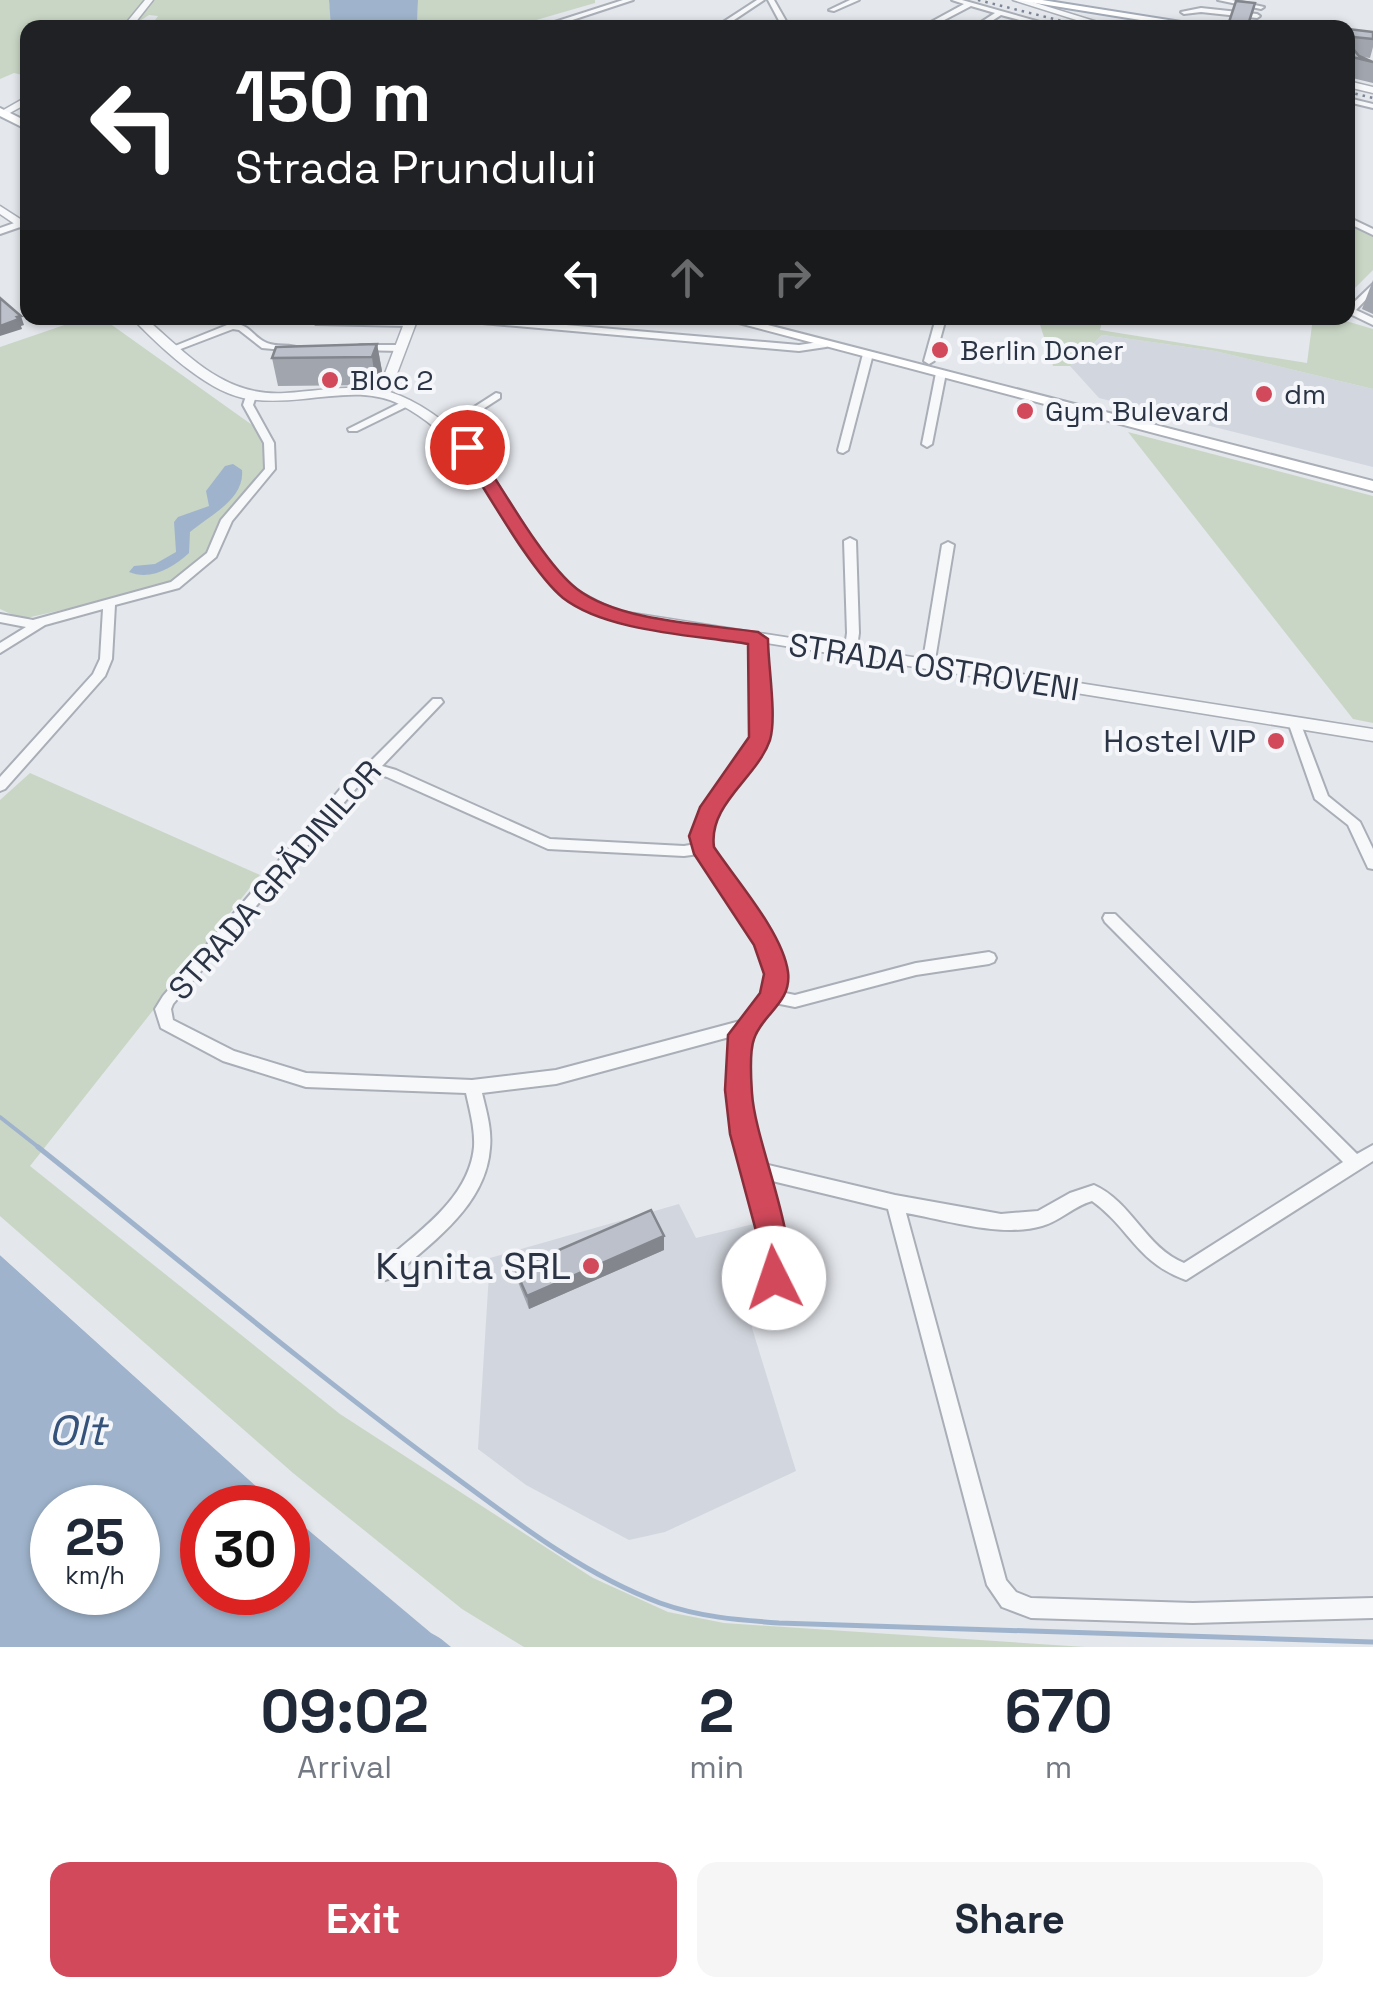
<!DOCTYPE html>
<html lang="en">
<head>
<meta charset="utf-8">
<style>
	:root { --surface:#fff; --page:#f6f6f7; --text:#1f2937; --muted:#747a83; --accent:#d1495b }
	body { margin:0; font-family:"Space Grotesk",sans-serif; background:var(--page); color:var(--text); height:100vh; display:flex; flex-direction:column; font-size:38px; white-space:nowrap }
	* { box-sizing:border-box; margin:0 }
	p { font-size:32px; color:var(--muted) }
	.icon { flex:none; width:55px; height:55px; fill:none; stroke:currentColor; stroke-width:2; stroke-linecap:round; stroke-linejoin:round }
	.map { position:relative; height:1647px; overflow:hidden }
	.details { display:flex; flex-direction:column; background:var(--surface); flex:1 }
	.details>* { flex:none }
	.banner { position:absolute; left:20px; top:20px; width:1335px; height:305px; border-radius:20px; box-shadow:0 2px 8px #0004; background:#202124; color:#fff; overflow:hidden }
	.speed { position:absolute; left:30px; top:1485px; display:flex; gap:20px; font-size:50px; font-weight:700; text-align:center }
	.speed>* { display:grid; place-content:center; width:130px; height:130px; border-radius:50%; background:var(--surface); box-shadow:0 2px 8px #0004; line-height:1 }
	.speed small { font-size:25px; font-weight:400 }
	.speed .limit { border:15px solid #d22; background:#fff; color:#111 }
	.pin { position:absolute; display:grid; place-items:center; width:85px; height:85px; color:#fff; margin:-42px; border:5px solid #fff; border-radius:50%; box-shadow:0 2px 10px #0007 }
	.me { position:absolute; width:110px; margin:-55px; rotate:356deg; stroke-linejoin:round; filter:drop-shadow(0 0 8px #0008) }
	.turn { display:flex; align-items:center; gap:35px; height:210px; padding:0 50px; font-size:45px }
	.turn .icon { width:130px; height:130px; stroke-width:2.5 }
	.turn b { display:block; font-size:70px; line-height:85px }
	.lanes { display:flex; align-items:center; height:95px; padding:0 50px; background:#0003; justify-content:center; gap:50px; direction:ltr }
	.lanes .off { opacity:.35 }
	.eta { display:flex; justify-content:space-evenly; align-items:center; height:170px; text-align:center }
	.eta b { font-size:60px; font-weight:700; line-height:70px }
	.cta { display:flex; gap:20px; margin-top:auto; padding:20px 50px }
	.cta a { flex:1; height:115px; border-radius:20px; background:var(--accent); color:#fff; font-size:40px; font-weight:700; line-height:115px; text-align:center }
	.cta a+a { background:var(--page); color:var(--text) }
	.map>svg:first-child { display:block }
	.built { fill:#d2d6de }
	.green { fill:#c9d6c5 }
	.water { fill:#9fb4cc; fill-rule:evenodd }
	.pier { fill:#e4e7ec }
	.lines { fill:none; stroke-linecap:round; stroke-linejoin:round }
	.stream-far1 { stroke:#9fb4cc; stroke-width:4 }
	.stream { stroke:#9fb4cc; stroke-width:5 }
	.minor-casing { stroke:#a9aeb7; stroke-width:4 }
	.tertiary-casing { stroke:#a9aeb7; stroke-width:3 }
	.secondary-casing { stroke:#a9aeb7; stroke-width:4 }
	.primary-casing { stroke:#a3abb8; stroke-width:4 }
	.minor { fill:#f7f8fa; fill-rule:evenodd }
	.tertiary { fill:#f7f8fa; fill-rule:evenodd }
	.secondary { fill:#fff; fill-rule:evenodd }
	.primary { fill:#fff; fill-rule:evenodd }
	.rail { stroke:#7d8696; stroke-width:2.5; stroke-dasharray:2.5 5; stroke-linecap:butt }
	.wall { fill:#a1a5ae }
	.shaded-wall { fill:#83868d }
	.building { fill:#bbc0ca; stroke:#83868d; stroke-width:2.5 }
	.route { fill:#d1495b; stroke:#882f3b; stroke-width:2.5 }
	.poi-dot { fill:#d1495b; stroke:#f4f6f9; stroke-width:4 }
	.labels { text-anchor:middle; stroke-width:8; stroke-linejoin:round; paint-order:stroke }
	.far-poi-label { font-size:28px; fill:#2b3445; stroke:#f4f6f9; text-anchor:start }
	.street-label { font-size:32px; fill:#2b3445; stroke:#f4f6f9 }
	.poi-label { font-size:32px; fill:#2b3445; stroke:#f4f6f9; text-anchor:end }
	.near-poi-label { font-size:38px; fill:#2b3445; stroke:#f4f6f9; text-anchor:end }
	.near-water-label { font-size:42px; font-style:italic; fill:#34527a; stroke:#f4f6f9 }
</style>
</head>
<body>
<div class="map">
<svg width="1373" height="1647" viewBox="0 0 1373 1647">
	<rect width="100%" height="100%" fill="#e4e7ec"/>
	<g class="built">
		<polygon points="1102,335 1215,351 1373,389 1373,467 1099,398 1070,366"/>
		<polygon points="679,1204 696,1238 762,1222 764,1260 752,1328 796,1471 665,1532 629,1540 526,1485 478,1449 490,1258"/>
	</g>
	<g class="green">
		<polygon points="0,0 329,0 332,26 150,27 158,16 149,15 130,27 28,28 27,76 14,73 0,79"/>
		<polygon points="418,0 595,0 595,3 512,27 417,28"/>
		<polygon points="1348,225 1373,234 1373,270 1348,295"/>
		<polygon points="85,318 102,318 255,427 265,446 264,473 227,512 213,535 209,553 168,586 22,619 0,609 0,347"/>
		<polygon points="1038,318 1103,318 1100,330 1307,363 1313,318 1336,318 1373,329 1373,389 1215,351 1102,335 1070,366 1053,366"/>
		<polygon points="1128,432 1373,496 1373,723 1353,719"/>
		<polygon points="30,773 260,875 30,1166 340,1414 593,1578 668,1612 724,1623 1085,1647 524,1647 462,1609 293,1473 0,1216 0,800"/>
	</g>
	<g class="water">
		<polygon points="329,0 418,0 417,27 331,27"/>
		<path d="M233 464 242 470C245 499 209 516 190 532L189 553C173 568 150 581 129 572L134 566 155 564 176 552 174 522 178 517 209 506 206 491 225 466Z"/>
		<path d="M0 1255 280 1507 202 1508V1592H288V1513L451 1647H0ZM52 1508H138V1592H52Z"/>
	</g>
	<g class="pier">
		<polygon points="0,1250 283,1504 285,1508 270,1499 0,1255"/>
		<polygon points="288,1509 454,1643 456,1647 431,1633 288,1513"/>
	</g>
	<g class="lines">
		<polyline class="stream-far1" points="0,1117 42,1150"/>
		<path class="stream" d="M38 1147C171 1253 300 1362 436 1463 507 1515 577 1572 660 1603 699 1617 738 1620 779 1623L1373 1642"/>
		<g class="minor-casing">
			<g id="minor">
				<polygon points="623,0 633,0 548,28 536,28"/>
				<polygon points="757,0 764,0 722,28 714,28"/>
				<polygon points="768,0 774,0 790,28 783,28"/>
				<polygon points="850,0 859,0 834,11 829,10"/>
				<polygon points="952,0 962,0 1061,28 1049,28 1001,15 981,28 972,28 995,13 971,6 929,28 920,28 964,4"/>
				<polygon points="1218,0 1232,0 1264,7 1261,9"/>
				<polygon points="1201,8 1257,14 1260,16 1257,18 1201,12 1184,14 1181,12"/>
				<polygon points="1348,98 1373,104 1373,108 1348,102"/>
				<polygon points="1348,217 1373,229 1373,235 1348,223"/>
				<polygon points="20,221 24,224 23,226 0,234 0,228"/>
				<polygon points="1373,284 1373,292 1356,310 1373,318 1373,325 1348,313 1348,308"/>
				<polygon points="455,318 486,318 799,345 826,341 831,344 826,347 799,351 460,321"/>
				<polygon points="936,318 946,318 934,361 929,364 924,361"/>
				<polygon points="319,319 410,320 415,323 410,326 316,324 314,322"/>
				<path d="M232 323C252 325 252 337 267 343 277 347 290 344 300 348L295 351 262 348 239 330 233 329 178 350 170 348Z"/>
				<polygon points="361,345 400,345 405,348 400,351 358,350 358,346"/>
				<polygon points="868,351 873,354 848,450 843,453 839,452 838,450 863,354"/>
				<polygon points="941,370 946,373 932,444 927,447 922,444 936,373"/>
				<polygon points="251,393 256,396 253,405 274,443 275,469 232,521 216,557 179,588 115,605 112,659 105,676 5,789 0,791 0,777 93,674 100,659 103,609 45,625 0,653 0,643 26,627 0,622 0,614 33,620 171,582 207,553 221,520 265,469 264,443 243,405 246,396"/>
				<polygon points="496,393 500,394 500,398 449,431 441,431 440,429"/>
				<polygon points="406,400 410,401 410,405 357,431 349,431 348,429"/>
				<polygon points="850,538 856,541 859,633 856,654 850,658 844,654 847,633 844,541"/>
				<polygon points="948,542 954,545 934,666 928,670 922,666 942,545"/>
				<path d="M757 635 763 639C762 672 774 708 765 740 754 784 708 793 710 847L772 942 784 973 780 992 795 995 916 963 989 952 994 954 996 958 994 962 989 964 916 975 795 1007 775 1003 749 1037 746 1090 751 1134 760 1163 895 1195 1001 1214 1038 1211 1070 1193 1094 1185C1132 1202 1146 1248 1184 1263L1343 1162 1105 922 1103 918 1105 914H1115L1357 1154 1373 1145V1161L1186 1280C1136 1262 1131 1229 1092 1201 1074 1206 1060 1221 1042 1226 1002 1238 946 1220 906 1213L1006 1580 1016 1592 1031 1598 1193 1603 1373 1598V1618L1193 1623 1031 1618 1002 1607 987 1585 888 1209 764 1179C774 1214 806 1281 761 1302L755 1300 752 1294 766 1275 768 1257 735 1134 730 1090 733 1036 556 1084 482 1093C486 1110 492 1129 490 1148 486 1206 431 1243 391 1278L385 1280 379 1278 376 1272 379 1266C415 1234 469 1200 474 1147 475 1129 470 1111 466 1093L306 1087 223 1061 161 1028 155 1009 163 996 354 773 367 765 433 699H441L443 702 382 766 396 770 550 839 684 846 696 844C695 795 739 781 752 742 762 710 750 672 751 639ZM374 773 387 777 548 849 684 856 699 854 758 944 768 973 765 994 744 1020 556 1070 472 1080 306 1073 234 1051 173 1020 171 1009 173 1004 364 779Z"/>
				<polygon points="1294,718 1300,722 1328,796 1360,822 1373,849 1373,869 1368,868 1348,825 1315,799 1288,722"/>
			</g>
		</g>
		<g class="tertiary-casing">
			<g id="tertiary">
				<polygon points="145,0 153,0 131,28 122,28"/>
				<polygon points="1013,0 1026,0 1117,28 1102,28"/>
				<polygon points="1348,81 1373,87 1373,93 1348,87"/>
				<polygon points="28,96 28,103 8,114 0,112"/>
				<polygon points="0,206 28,224 28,233 0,214"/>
				<path d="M132 318H145C188 354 223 397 285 393 317 391 347 385 379 389L406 318H418L390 392C455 414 490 470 524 525 537 546 552 571 572 586 586 597 603 604 619 611L1373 729V741L611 618C592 610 572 603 557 589 493 530 488 452 401 405 371 389 336 396 303 399 283 401 263 402 243 398 205 390 158 345 132 318Z"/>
			</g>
		</g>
		<g class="secondary-casing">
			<g id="secondary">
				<polygon points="0,108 28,122 28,130 0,116"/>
				<polygon points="720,318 741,318 1373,481 1373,491"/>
			</g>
		</g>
		<g class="primary-casing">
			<polygon id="primary" points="1017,0 1042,0 1219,28 1190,28"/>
		</g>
		<use href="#minor" class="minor"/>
		<use href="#tertiary" class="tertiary"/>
		<use href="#secondary" class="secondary"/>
		<use href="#primary" class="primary"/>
		<g class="rail">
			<polyline points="978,0 1090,28"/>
			<polyline points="1348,92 1373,98"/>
		</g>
	</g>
	<g class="wall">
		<polygon points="1348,29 1373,32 1373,47 1370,58 1362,57 1373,62 1373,83 1348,77"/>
		<polygon points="1373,280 1373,314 1362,309"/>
		<polygon points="377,344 382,371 376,385 278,386 272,358"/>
		<polygon points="664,1250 529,1309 518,1282 515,1269"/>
	</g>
	<g class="shaded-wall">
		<polygon points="21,316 24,325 21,326 22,329 0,336 0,326"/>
		<polygon points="377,344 382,371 376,385 372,357"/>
		<polygon points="664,1236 664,1250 529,1309 527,1296"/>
	</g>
	<g class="building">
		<polygon points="1236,1 1255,3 1247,28 1228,25"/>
		<polygon points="1190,24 1201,24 1199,28 1189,28"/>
		<polygon points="1303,24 1332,28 1302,28"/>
		<polygon points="1348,29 1373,32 1373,39 1354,37 1350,45 1359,56 1373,62 1348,56"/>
		<polygon points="0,298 21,316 17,317 19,319 0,326"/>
		<polygon points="377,344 372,357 272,358 276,347"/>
		<polygon points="651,1210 664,1236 527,1296 515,1269"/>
	</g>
	<path class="route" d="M467 442 473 444C498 481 544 564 577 589 620 622 705 624 758 632L768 639C768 665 777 717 770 740 757 778 708 804 714 847 736 880 783 933 788 972 792 1003 762 1014 754 1039 749 1053 751 1078 752 1093 755 1144 803 1246 785 1287L774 1291 764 1287 760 1278V1246L730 1134 725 1090 728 1035 760 993 764 974 754 945 694 854 689 836 700 807 749 737 748 644C694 635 607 632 563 598 531 572 483 485 458 447Z"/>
	<g class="poi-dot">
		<circle cx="940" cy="350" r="10"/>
		<circle cx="330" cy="380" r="10"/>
		<circle cx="1264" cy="394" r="10"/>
		<circle cx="1025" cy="411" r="10"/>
		<circle cx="1276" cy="741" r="10"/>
		<circle cx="591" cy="1266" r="10"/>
	</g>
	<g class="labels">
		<g class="far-poi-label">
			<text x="960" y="360">Berlin Doner</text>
			<text x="350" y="390">Bloc 2</text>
			<text x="1284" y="404">dm</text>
			<text x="1045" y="421">Gym Bulevard</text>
		</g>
		<g class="street-label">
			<text transform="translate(934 667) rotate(9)" y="11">STRADA OSTROVENI</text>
			<text transform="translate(275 880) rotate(-49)" y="11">STRADA GRĂDINILOR</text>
		</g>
		<g class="poi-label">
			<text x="1256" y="752">Hostel VIP</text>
		</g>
		<g class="near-poi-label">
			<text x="571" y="1279">Kynita SRL</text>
		</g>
		<g class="near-water-label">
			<text x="77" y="1445">Olt</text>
		</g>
	</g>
</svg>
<div class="speed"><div>25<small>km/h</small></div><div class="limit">30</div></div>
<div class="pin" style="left:467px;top:447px;background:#d93025"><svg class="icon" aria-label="arrive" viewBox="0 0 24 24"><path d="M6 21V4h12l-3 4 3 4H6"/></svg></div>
<svg class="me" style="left:774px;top:1278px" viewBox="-20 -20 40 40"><circle r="19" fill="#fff"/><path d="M0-13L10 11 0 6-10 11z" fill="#d1495b"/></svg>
<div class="banner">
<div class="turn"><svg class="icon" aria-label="left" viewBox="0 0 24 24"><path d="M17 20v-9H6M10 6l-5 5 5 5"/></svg><div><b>150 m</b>Strada Prundului</div></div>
<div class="lanes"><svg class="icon" aria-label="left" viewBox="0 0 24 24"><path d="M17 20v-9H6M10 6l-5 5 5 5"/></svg><svg class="icon off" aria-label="ahead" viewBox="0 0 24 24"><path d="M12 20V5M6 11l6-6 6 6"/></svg><svg class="icon off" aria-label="right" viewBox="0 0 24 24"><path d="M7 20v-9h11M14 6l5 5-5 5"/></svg></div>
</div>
</div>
<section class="details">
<div class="eta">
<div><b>09:02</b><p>Arrival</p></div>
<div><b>2</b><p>min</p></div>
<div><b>670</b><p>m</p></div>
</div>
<div class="cta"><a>Exit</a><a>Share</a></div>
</section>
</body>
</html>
